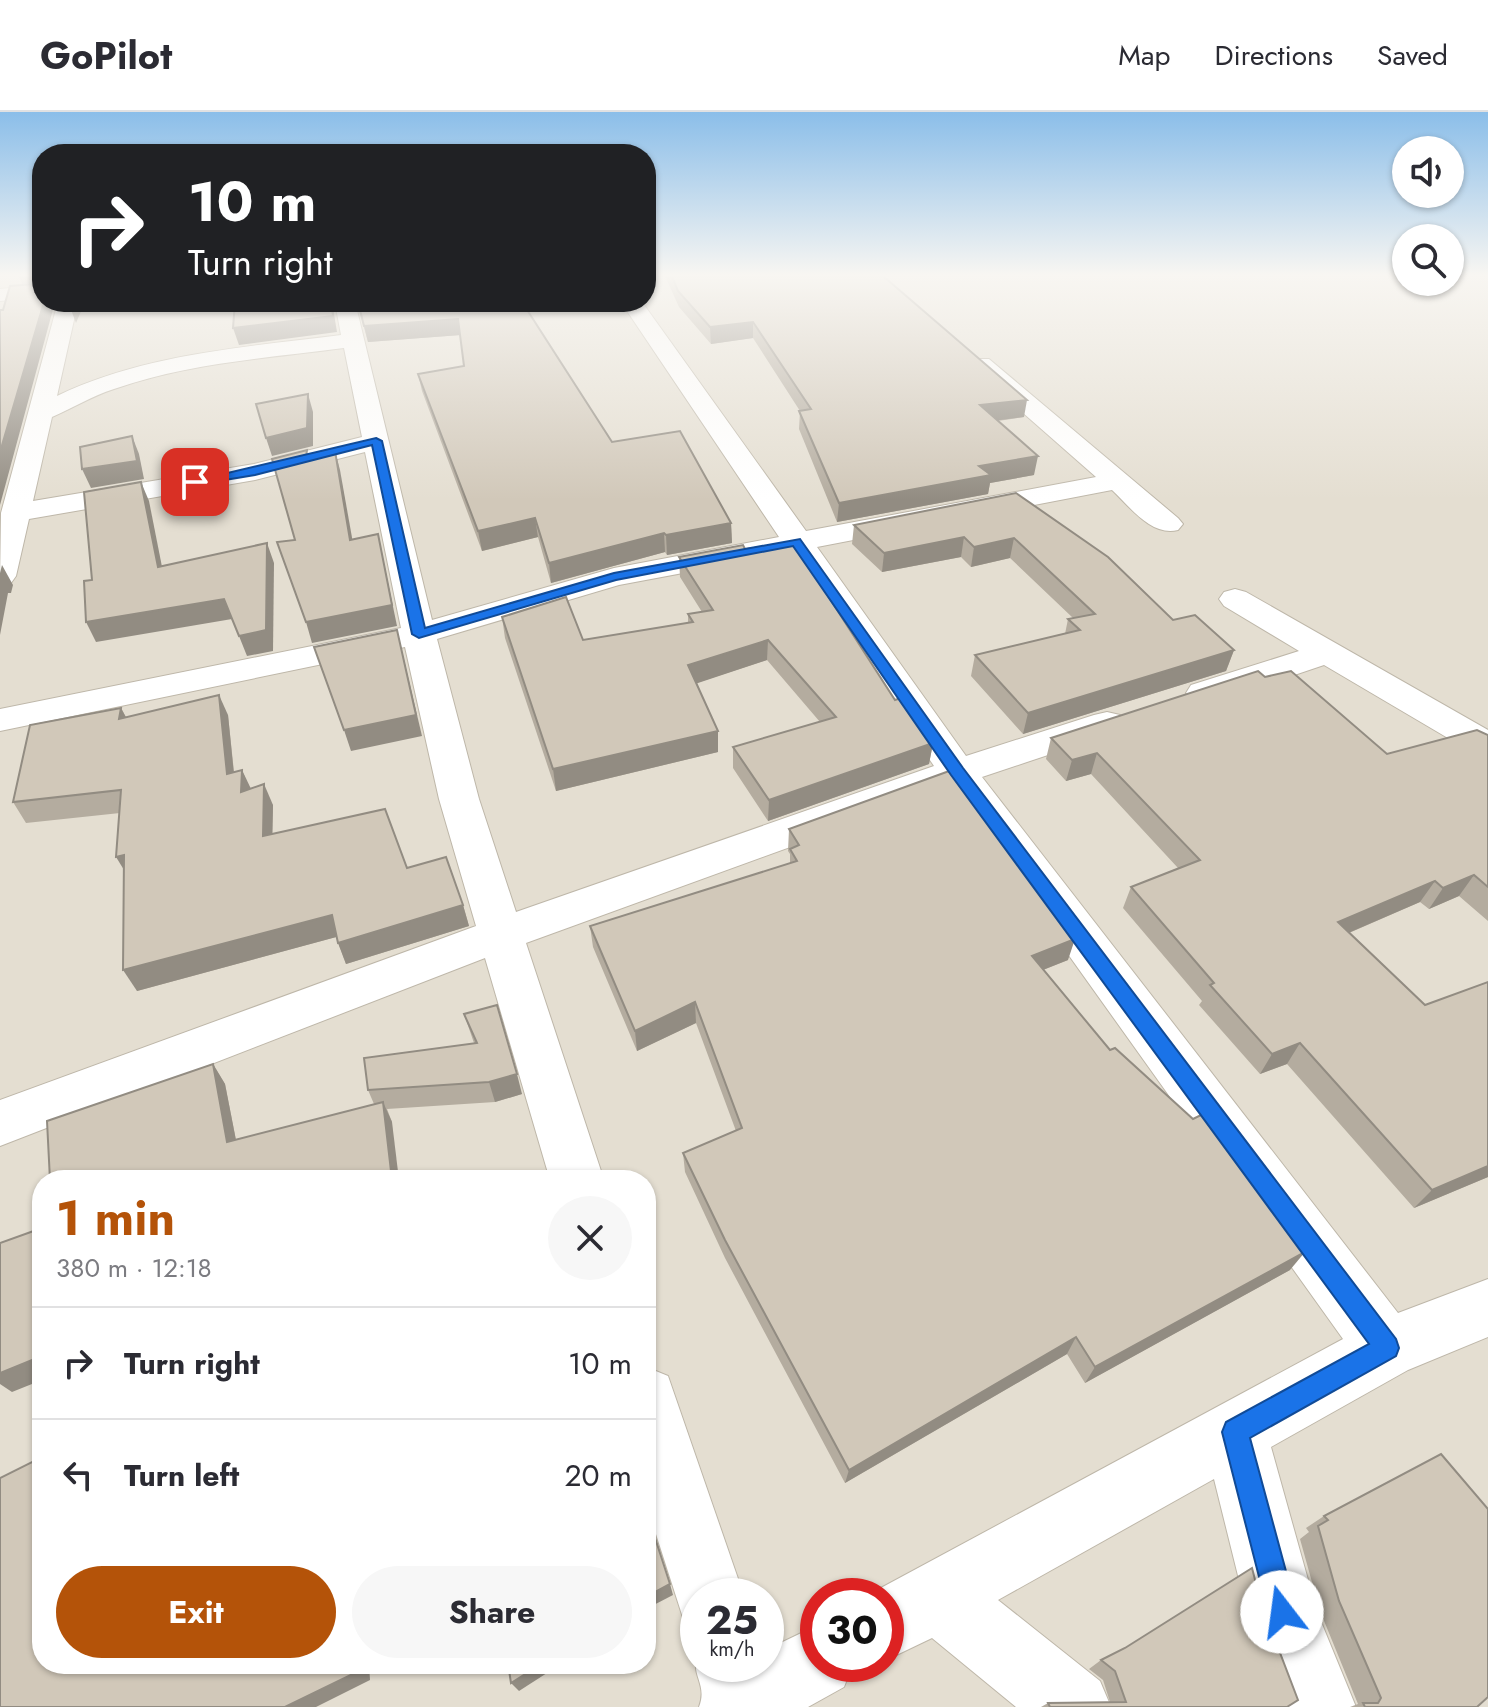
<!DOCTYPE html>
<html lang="en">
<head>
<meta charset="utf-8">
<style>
	:root { --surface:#fff; --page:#f7f7f7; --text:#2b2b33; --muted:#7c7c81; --line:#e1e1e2; --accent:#b45309 }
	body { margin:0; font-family:Jost,sans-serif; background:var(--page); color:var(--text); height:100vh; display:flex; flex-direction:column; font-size:30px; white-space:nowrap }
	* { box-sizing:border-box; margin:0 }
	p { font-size:26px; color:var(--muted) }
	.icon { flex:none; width:44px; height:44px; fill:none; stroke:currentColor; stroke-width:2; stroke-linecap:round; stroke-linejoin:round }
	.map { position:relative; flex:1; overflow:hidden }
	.drawer { position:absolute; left:32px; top:1058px; width:624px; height:504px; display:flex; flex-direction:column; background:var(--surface); border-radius:32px; box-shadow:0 2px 6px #0004 }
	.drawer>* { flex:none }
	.guide { position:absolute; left:32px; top:32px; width:624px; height:168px; border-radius:32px; box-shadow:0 2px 6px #0004; background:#202124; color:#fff; overflow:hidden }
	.tools { position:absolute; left:1392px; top:24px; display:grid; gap:16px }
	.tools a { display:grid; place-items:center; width:72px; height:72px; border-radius:50%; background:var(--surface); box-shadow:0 2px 6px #0004; font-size:40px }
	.speed { position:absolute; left:680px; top:1466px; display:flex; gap:16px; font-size:40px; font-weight:700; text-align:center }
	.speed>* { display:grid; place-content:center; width:104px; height:104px; border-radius:50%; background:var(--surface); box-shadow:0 2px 6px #0004; line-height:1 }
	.speed small { font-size:20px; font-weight:400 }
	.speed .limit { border:12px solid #d22; background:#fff; color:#111 }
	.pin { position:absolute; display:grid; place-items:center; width:68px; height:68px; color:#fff; margin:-34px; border-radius:16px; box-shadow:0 4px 12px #0006 }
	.me { position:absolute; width:88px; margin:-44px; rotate:345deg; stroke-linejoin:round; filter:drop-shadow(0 0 6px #0008) }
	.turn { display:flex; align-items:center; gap:28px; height:168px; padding:0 24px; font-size:36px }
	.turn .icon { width:104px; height:104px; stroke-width:2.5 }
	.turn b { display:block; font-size:56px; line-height:68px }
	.round { display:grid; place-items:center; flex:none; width:84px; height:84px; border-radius:42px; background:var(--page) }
	.summary { display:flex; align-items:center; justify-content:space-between; height:136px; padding:0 24px }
	h1 { font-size:48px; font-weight:700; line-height:60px; color:var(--accent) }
	.button { display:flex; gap:16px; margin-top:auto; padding:16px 24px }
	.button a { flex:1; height:92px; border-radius:48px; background:var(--accent); color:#fff; font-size:32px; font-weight:700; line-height:92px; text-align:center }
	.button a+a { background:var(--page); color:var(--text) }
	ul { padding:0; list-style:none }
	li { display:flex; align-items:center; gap:24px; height:112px; padding:0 24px; border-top:2px solid var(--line) }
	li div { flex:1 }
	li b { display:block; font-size:30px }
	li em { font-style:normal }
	header { display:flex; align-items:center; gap:48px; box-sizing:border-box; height:112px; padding:0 40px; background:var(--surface); border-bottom:2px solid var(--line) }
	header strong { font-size:38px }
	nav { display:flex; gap:44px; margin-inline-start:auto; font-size:28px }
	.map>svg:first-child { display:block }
	.residential { fill:#e4ded1; fill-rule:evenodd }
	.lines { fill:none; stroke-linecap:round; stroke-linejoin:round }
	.minor-casing { stroke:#beb7a9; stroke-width:2 }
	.minor { fill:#fff; fill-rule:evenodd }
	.wall { fill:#b4ac9f }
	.shaded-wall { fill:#928c82 }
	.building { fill:#d1c8b9; stroke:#928c82; stroke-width:2 }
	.route { fill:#1a73e8; stroke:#114b97; stroke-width:2 }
</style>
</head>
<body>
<header>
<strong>GoPilot</strong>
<nav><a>Map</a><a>Directions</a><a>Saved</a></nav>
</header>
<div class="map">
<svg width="1488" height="1595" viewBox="0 0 1488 1595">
	<rect width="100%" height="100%" fill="#f0ece3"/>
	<path class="residential" d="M0 164H42V190H646V164H1406V170H1450V164H1488V1595H0ZM42 1068H646V1552H42ZM698 1484H766V1552H698ZM818 1484H886V1552H818Z"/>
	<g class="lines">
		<g class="minor-casing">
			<g id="minor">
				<polygon points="42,173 42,185 0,189 0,177"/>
				<path d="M58 190H78L57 284C144 242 246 235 341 223L335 190H355L432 508 614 456 779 425 621 190H642L806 419 1096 365 973 257 969 252 973 247H989L1178 406 1183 412 1178 418C1152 425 1130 395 1112 378L817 435 966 644 1094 603 1107 600 1120 603 1125 611 1120 619 982 665 1398 1201 1488 1167V1225L1408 1258 1271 1335 1317 1500 1356 1595H1282L1247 1500 1214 1367 998 1488 1100 1569 1111 1595H1016L932 1526 886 1548V1484H866L1343 1227 950 677 526 831 604 1068H550L485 846 0 1034V988L476 814 439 687 405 535 0 619V597L401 516 365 340 255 368 29 407 16 464 11 471 0 473 1 401ZM344 236 362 325 254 352 33 389 52 305C73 296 92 284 114 277 187 251 268 246 344 236ZM790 441 934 654 516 800 479 687 437 527 619 473Z"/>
				<polygon points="1235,477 1246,480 1488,618 1488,646 1475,642 1324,553 1217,589 1204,592 1191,589 1186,581 1191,573 1299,539 1224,494 1219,487 1224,480"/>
				<polygon points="646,1255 668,1264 744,1484 698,1484 698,1514 684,1509 646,1391"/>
				<path d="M818 1513V1552H853L844 1575 808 1595H699C708 1572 690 1563 698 1544V1552H766V1538Z"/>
			</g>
		</g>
		<use href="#minor" class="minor"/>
	</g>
	<g class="wall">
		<polygon points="19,164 42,164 42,190 35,172 36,171 22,172"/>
		<polygon points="665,164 883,164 1024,305 998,309 1034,363 990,371 988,382 837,410 799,317 800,299 753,226 711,232 679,195"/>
		<polygon points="357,190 522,190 612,330 731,411 732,431 667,443 665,440 551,471 538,425 482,439 422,279 418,262 464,254 460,223 368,230"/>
		<polygon points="1016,381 1173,508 1234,538 1226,559 1023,622 971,564 975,543 1065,522 1068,507 1073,506 1010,446 971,455 961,445 882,460 852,432 854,413"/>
		<polygon points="745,437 895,588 933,631 929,652 768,709 733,656 733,635 820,610 767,548 696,571 718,640 556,679 505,526 502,505 583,528 688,511 688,502 702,500 680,465 679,445"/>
		<polygon points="1265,565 1387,642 1488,623 1488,809 1459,784 1429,797 1420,790 1349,821 1488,1065 1414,1096 1287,952 1260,962 1199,893 1202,889 1123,796 1131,775 1178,756 1091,662 1066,669 1046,647 1051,626"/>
		<polygon points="121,596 126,605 228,603 234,660 242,658 250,677 273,693 272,722 407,756 463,793 469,814 346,852 336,825 137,879 124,758 120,701 26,711 13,690"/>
		<polygon points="789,717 1068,848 1043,858 1290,1158 1085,1271 1067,1242 845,1371 725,1146 685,1060 683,1041 736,1019 696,911 637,939 593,835 590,814 790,752 790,742 788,739"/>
		<polygon points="464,902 522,982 495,990 387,997 392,1010 50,1068 213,952 225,972 236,1028 374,992 368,978 474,931"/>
		<polygon points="1324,1404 1477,1595 1350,1595 1358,1592 1320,1499 1300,1427 1309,1420 1306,1416"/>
		<polygon points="1101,1548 1287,1595 1041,1595 1048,1591 1110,1590 1103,1568 1089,1557"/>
	</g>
	<g class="shaded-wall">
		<polygon points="44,190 55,190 0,393 0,340"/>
		<polygon points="72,190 85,190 76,211 70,195"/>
		<polygon points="332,190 337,220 239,233 233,216"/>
		<polygon points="458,207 461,223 368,230 364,214"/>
		<polygon points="753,210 753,226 711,232 710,215"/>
		<polygon points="308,282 313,300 313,334 272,344 266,326"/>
		<polygon points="1027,288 1024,305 977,311 980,293"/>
		<polygon points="132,324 139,342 144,367 91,376 82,357"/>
		<polygon points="335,339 340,358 356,448 350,428"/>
		<polygon points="1038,344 1034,363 990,371 988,382 837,410 839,391 979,354"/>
		<polygon points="141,370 149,389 166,475 158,455"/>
		<polygon points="535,406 538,425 482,439 478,419"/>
		<polygon points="731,411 732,431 667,443 666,423"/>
		<polygon points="664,421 665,440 551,471 549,451"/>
		<polygon points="378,422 397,514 312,531 306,510"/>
		<polygon points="964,425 961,445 882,460 884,441"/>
		<polygon points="1014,426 1010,446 971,455 974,435"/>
		<polygon points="267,431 274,451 273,539 247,544 239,524"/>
		<polygon points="2,453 13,473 11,481 8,481 0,523 0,461"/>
		<polygon points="224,487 232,507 96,530 86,510"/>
		<polygon points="397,518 422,624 351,639 344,618"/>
		<polygon points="768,528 767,548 689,574 688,553"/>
		<polygon points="1234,538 1226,559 1023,622 1028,601"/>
		<polygon points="219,583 228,603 236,683 227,662"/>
		<polygon points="121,596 132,617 119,607"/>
		<polygon points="718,619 718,640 556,679 553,657"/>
		<polygon points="933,631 929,652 768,709 769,688"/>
		<polygon points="1097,641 1091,662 1066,669 1072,648"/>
		<polygon points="242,658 252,679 241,680"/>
		<polygon points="264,672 273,693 272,745 263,724"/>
		<polygon points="124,743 129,766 116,745"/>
		<polygon points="1474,763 1459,784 1429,797 1443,776"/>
		<polygon points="1435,769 1420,790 1325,831 1338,810"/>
		<polygon points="463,793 469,814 346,852 338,831"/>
		<polygon points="332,803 340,824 137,879 123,858"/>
		<polygon points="1075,827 1068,848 1025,865 1032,844"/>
		<polygon points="695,890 696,911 637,939 635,919"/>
		<polygon points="1300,931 1287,952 1260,962 1272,942"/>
		<polygon points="213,952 225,972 240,1049 227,1030"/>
		<polygon points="517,962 522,982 495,990 489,970"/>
		<polygon points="383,990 392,1010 399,1068 392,1068"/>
		<polygon points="1488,1054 1488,1065 1414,1096 1432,1078"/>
		<polygon points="1305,1140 1290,1158 1085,1271 1095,1255"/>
		<polygon points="1076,1225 1067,1242 845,1371 849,1358"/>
		<polygon points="42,1244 42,1268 12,1280 0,1272 0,1261"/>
		<polygon points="670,1472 673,1483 646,1497 646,1485"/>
		<polygon points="356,1552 369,1552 370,1568 316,1595 285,1595"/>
		<polygon points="541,1552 561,1552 519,1579 511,1571"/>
	</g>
	<g class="building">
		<polygon points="38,164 42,164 42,190 44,190 0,340 0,198 3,198 10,174 35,172 38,169"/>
		<polygon points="672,164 883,164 1027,288 980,293 1038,344 979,354 991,363 839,391 799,299 811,297 753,210 710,215 678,179"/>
		<polygon points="235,190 331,190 333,204 233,216"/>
		<polygon points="358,190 522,190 612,330 680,319 731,411 666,423 664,421 549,451 535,406 478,419 418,262 464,254 458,207 364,214"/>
		<polygon points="308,282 307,316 266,326 256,292"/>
		<polygon points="132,324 137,349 82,357 80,335"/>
		<polygon points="307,338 306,345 335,339 350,428 378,422 392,493 306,510 277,430 295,428 272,347"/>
		<polygon points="141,370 158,455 267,431 266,518 239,524 224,487 86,510 84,469 92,468 84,380"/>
		<polygon points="1016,381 1108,445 1173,508 1195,503 1234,538 1028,601 975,543 1080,518 1068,507 1095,502 1014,426 974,435 964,425 884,441 854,413"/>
		<polygon points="794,431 895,588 901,586 933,631 769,688 733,635 836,605 768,528 688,553 718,619 553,657 502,505 566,485 583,528 693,510 688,502 713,498 679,445 743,433 745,437"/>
		<polygon points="397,518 416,603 344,618 314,535"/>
		<polygon points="1258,559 1265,565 1291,559 1387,642 1477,618 1488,623 1488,775 1474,763 1443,776 1435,769 1338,810 1425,893 1488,870 1488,1054 1432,1078 1300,931 1272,942 1210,873 1214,871 1131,775 1200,748 1097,641 1072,648 1051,626"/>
		<polygon points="219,583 227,662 242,658 241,680 264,672 263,724 385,697 407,756 446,745 463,793 338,831 332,803 123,858 124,743 116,745 121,678 13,690 30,613 121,596 119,607"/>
		<polygon points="952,658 1075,827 1032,844 1110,938 1115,936 1193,1007 1203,1002 1305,1140 1095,1255 1076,1225 849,1358 725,1128 683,1041 742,1016 695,890 635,919 590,814 797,749 790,737 799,733 789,717"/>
		<polygon points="497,893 517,962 489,970 368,978 364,946 477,931 464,902"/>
		<polygon points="213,952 227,1030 383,990 392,1068 50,1068 47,1009"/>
		<polygon points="42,1116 42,1244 0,1261 0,1131"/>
		<polygon points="1441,1342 1488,1397 1488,1585 1477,1595 1365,1595 1363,1591 1378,1591 1381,1586 1339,1489 1318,1414 1328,1408 1324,1404"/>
		<polygon points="42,1345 42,1552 356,1552 357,1560 285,1595 0,1595 0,1366"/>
		<polygon points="646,1398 670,1472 646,1485"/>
		<polygon points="1252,1456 1261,1491 1298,1588 1287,1595 1050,1595 1048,1591 1126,1590 1115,1559 1101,1548 1125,1536"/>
		<polygon points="508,1552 541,1552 511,1571"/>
	</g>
	<linearGradient id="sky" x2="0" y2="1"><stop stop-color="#8bbee9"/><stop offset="0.42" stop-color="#f8f6f2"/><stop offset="1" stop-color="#f8f6f2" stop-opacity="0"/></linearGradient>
	<rect width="1488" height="388" fill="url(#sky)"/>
	<polygon class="route" points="376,326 382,329 425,516 614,461 800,427 963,656 1396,1227 1399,1236 1396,1244 1250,1326 1297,1500 1293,1511 1282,1515 1272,1511 1268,1500 1222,1320 1226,1310 1369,1232 951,663 793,434 616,468 419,526 412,522 372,333 255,363 195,373 189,370"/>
</svg>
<div class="tools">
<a><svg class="icon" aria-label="sound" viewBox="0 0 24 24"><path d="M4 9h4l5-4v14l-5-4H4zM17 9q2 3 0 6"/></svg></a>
<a><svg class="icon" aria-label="search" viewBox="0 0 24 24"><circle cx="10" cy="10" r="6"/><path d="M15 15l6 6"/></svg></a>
</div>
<div class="speed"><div>25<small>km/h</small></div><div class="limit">30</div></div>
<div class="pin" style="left:195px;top:370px;background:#d93025"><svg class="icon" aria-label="arrive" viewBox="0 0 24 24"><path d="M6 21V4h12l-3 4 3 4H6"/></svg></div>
<svg class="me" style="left:1282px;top:1500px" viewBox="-20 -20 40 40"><circle r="19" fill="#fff"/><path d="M0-13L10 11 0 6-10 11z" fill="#1a73e8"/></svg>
<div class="guide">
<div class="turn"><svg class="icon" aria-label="right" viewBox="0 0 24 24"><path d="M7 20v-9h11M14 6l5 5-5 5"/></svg><div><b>10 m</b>Turn right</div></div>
</div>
<section class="drawer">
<div class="summary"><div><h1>1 min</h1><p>380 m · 12:18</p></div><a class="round"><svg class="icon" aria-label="close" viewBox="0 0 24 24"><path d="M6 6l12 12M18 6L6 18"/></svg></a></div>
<ul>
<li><svg class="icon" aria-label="right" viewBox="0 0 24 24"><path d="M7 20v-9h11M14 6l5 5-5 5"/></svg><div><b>Turn right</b></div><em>10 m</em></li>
<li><svg class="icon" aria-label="left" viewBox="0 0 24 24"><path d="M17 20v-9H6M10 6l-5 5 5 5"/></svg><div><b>Turn left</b></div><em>20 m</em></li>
</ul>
<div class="button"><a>Exit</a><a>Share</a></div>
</section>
</div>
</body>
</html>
